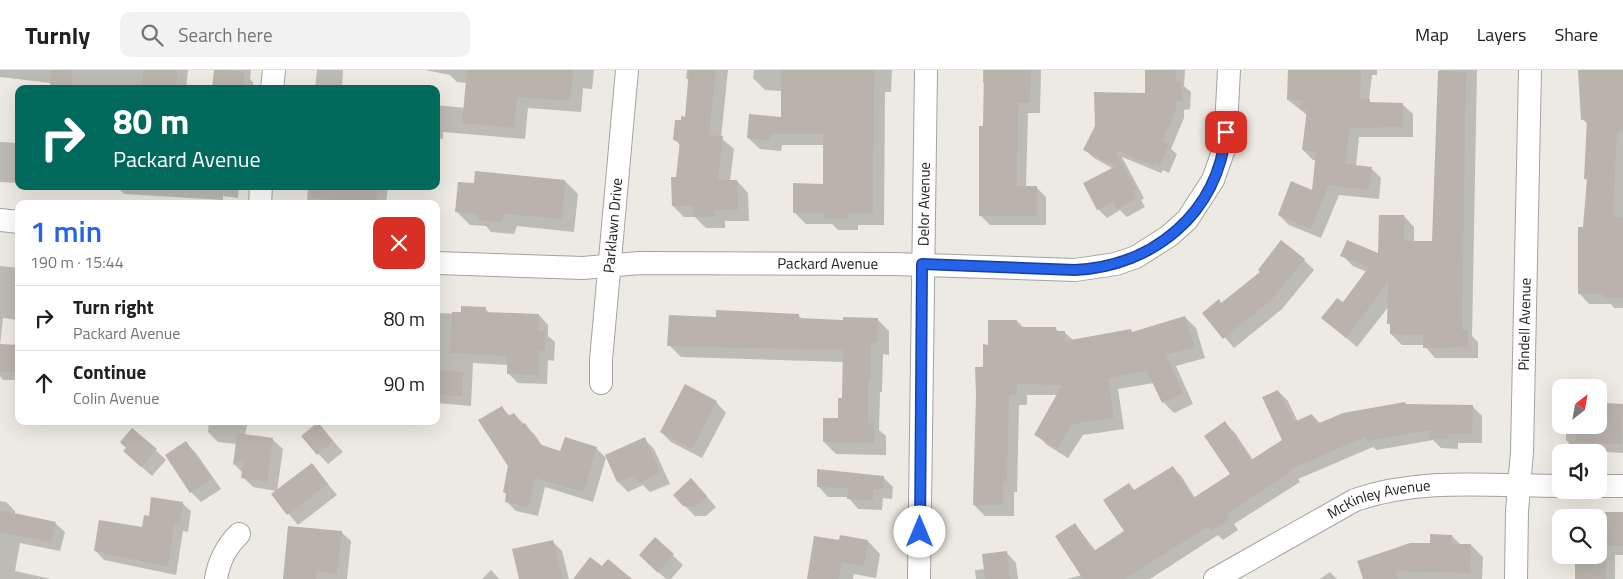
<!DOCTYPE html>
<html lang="en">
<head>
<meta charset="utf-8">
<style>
	:root { --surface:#fff; --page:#f2f2f2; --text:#202124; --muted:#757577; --line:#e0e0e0; --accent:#2563eb }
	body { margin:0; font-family:"Titillium Web",sans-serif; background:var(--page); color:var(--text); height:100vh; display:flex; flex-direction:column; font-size:19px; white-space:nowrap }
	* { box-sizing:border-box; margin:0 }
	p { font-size:16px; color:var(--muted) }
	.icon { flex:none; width:28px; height:28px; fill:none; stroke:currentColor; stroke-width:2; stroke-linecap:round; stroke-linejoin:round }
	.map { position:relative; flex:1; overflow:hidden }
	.details { position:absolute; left:15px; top:130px; width:425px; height:225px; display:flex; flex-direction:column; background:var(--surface); border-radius:10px; box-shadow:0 5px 20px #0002 }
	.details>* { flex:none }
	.guide { position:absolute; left:15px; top:15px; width:425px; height:105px; border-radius:10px; box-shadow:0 5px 20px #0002; background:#00695c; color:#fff; overflow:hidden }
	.needle { width:32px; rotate:31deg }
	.controls { position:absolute; left:1552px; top:309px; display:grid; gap:10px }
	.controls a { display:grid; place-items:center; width:55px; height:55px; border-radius:10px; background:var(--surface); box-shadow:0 5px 20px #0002; font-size:25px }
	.pin { position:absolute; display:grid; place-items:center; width:42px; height:42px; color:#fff; margin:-21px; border-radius:10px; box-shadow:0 2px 8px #0006 }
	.me { position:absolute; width:55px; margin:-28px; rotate:0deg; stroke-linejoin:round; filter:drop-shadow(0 0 4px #0008) }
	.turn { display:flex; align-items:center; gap:18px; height:105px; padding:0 15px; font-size:22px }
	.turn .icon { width:65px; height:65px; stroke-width:2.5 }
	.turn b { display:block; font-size:35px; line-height:42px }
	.round { display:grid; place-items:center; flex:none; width:52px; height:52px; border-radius:10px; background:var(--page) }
	.summary { display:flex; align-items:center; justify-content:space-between; height:85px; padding:0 15px }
	h1 { font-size:30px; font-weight:600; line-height:38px; color:var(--accent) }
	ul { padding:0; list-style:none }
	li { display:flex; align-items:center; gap:15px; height:65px; padding:0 15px; border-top:1px solid var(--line) }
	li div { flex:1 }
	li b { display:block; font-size:19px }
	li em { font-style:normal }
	header { display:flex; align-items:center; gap:30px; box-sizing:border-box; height:70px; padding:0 25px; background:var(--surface); border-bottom:1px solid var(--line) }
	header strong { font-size:24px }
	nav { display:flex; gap:28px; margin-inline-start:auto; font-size:18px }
	.search { width:350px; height:45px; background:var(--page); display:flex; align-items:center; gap:12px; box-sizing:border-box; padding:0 18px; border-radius:10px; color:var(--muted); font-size:19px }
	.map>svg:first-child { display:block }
	.shadow { fill:#0003 }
	.building { fill:#b9b3ac }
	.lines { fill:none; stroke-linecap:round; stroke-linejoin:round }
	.street-casing { stroke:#a3a3a3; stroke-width:24 }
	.street { stroke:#fff; stroke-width:22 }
	.route-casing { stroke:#184099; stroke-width:12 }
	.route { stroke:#2563eb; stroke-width:9 }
	.labels { text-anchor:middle; stroke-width:5; stroke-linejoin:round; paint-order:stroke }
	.street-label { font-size:15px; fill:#1c1c1c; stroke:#fff }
</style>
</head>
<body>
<header>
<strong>Turnly</strong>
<div class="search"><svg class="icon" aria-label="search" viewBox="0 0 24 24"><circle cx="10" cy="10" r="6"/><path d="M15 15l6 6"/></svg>Search here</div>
<nav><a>Map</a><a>Layers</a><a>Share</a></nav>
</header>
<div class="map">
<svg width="1623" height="509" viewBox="0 0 1623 509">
	<rect width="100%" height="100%" fill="#edeae3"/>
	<g class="shadow">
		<polygon points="0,0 188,0 186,19 118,19 81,15 81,19 51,19 51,13 0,7"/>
		<polygon points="215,0 251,0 250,9 253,12 253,19 214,19"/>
		<polygon points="317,0 343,0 342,19 315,19"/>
		<polygon points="425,0 594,0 592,19 583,18 581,42 528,38 525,69 443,62 443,69 436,68 436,35 465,38 467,13 457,12 450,5"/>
		<polygon points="687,0 728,0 721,68 734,79 730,111 737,111 748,123 749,151 725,151 725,158 706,158 695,147 684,147 673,136 681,76 674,69 682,51 686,48 690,11 686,8"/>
		<polygon points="754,0 892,0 891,22 885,22 884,155 858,155 858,160 838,160 832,154 806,154 794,142 824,115 824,75 782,75 781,81 760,79 748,68 782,49 782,21 765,20 753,8"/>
		<polygon points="983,0 1041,0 1040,43 1028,43 1026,117 1036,117 1046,127 1046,155 990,155 980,145 985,14 983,12"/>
		<polygon points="1147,0 1185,0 1184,16 1191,22 1190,39 1184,40 1184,48 1171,79 1177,84 1169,103 1163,100 1161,103 1122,87 1144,128 1141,130 1145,137 1127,147 1120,140 1107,148 1098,139 1114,99 1094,88 1085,80 1146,24"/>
		<polygon points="1289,0 1377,0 1377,5 1372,5 1369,31 1372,34 1402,34 1413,44 1413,67 1359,67 1356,96 1371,98 1381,108 1379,129 1339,125 1321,168 1289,155 1279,145 1313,121 1317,90 1313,90 1303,80 1307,45 1288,30"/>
		<polygon points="1435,0 1477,0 1472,266 1478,272 1478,288 1435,288 1424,275 1402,275 1391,264 1389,236 1357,277 1323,248 1343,234 1367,202 1353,196 1342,185 1379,185 1404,146 1414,157 1414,172 1433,172 1439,0"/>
		<polygon points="1580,0 1623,0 1623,238 1614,238 1611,234 1589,234 1579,223 1588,111 1585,108 1588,54 1582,49"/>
		<polygon points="0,72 19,73 19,113 0,112"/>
		<polygon points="565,111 578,124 574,162 517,156 514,164 491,162 486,156 470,155 457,142 475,114"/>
		<polygon points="72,116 86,116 75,119"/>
		<polygon points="103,116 239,116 238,128 223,126 223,130 124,124 118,118"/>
		<polygon points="308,116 388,116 386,134 312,134 307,129"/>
		<polygon points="1304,190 1314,200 1282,239 1234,278 1204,243"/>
		<polygon points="0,196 19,198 19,250 3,248 0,275 19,277 19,310 3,310 0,306"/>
		<polygon points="485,238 490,244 539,245 548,255 548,266 555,272 554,291 548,290 547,314 518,313 508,303 508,295 473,293 471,336 436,333 436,243 462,244"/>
		<polygon points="798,245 803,250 844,251 877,249 889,261 889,285 883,284 882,322 880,322 879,360 886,366 886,385 836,384 824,372 839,349 843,329 844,292 681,287 669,275 717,248"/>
		<polygon points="1185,247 1196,258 1205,288 1176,296 1193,334 1174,343 1163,332 1154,313 1118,319 1124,359 1083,365 1068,388 1047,375 1036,364 1058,325 1027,325 1027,335 1019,335 1017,422 1014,422 1014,446 985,446 974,435 984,299 989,276 1017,251 1024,258 1055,258 1059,262 1064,262 1073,270 1133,263"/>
		<polygon points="1278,321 1288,331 1298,352 1312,345 1321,354 1407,335 1472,336 1482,346 1482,373 1458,373 1458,379 1441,378 1433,370 1377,380 1373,377 1298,409 1300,412 1234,454 1238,460 1223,470 1218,465 1150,509 1067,509 1082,505 1075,455 1096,481 1125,461 1129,415 1135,421 1172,397 1182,407 1195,428 1231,404 1225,353 1235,363 1253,390 1284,370"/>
		<polygon points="716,332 726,343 702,388 671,372 661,362"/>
		<polygon points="1556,334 1561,334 1561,355 1599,355 1599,335 1623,335 1623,383 1576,380 1566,370 1566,364 1556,353"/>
		<polygon points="501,337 510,346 514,344 535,365 543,377 561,383 596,378 606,388 593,432 545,417 538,446 516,441 506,431 507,425 504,422 510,396"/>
		<polygon points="209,351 243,351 247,355 245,365 272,369 283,379 277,421 253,417 243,407 243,403 234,394 237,374 218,372 208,362"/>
		<polygon points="133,359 166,390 152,406 135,391"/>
		<polygon points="327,364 343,382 328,394 303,367"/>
		<polygon points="644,369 654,379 670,414 650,422 643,415 628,422 618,412 606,385"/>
		<polygon points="186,373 196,383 221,419 201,432 191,422"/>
		<polygon points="312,395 337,425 298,455 273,425"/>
		<polygon points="883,407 893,417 892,429 883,428 882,440 858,439 848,427 828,427 818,416"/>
		<polygon points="701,420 716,437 706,446 695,446 684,435"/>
		<polygon points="0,431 6,432 15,441 15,444 55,453 65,462 60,481 20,473 15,501 51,509 0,509"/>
		<polygon points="182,433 191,441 188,462 183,461 176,505 104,490 96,481 143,458 150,447"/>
		<polygon points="1553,443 1623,443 1623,485 1615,485 1615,509 1576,509 1576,485 1599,485 1599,448 1561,448 1561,473 1552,464"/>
		<polygon points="341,462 351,471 347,509 293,509"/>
		<polygon points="1452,466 1461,475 1471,475 1483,487 1482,509 1365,509"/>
		<polygon points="655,469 683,495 671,509 666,509 651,495"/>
		<polygon points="552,471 562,481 569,509 520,509"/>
		<polygon points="868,471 880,484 876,508 854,504 853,509 808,509"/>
		<polygon points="1007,483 1016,493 1018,509 976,509 975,500 985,499"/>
		<polygon points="491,500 499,509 482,509"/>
		<polygon points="1330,502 1337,509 1320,509"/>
	</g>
	<g class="building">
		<polygon points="51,0 72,0 71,19 50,19"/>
		<polygon points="143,0 178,0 176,19 142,17"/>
		<polygon points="214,0 244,1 243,19 212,19"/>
		<polygon points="467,0 573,0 570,31 517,27 514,58 462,53"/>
		<polygon points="689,0 716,0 709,65 723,66 718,110 737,110 738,140 714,140 714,147 694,147 693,136 672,136 671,107 676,107 680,71 673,70 675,50 681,50 681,46 685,47"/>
		<polygon points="781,0 874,0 873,144 847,143 847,149 825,148 825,143 793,143 793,113 823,114 823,64 771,64 770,70 747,68 749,44 781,47"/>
		<polygon points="984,0 1031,0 1030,33 1018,33 1017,116 1037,116 1037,146 979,146 979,56 983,56"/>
		<polygon points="1145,0 1176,0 1176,12 1182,12 1182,31 1176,31 1176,39 1162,72 1169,74 1160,95 1154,92 1152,95 1115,80 1136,119 1133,121 1137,128 1117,139 1113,131 1097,140 1083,113 1116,96 1083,80 1095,56 1094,22 1145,23"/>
		<polygon points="1288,0 1362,0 1359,29 1370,29 1370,32 1403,33 1403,57 1350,58 1345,94 1372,97 1369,120 1329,115 1311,159 1278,145 1291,111 1312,120 1316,82 1302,80 1307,40 1300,40 1301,30 1287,30"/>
		<polygon points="1578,0 1623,0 1623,61 1617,62 1613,147 1623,147 1623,228 1603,228 1603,224 1578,224 1578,157 1583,157 1587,109 1584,109 1587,49 1581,50"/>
		<polygon points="1438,1 1466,2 1462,260 1468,260 1468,277 1423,278 1423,265 1390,264 1390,254 1387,254 1388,212 1346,268 1321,248 1337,228 1343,232 1369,197 1340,186 1347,170 1378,183 1379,145 1404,145 1404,171 1432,171"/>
		<polygon points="475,101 565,110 562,149 504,144 501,152 477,150 478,144 455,142 458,112 474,113"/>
		<polygon points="311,116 378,116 376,134 310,128"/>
		<polygon points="1281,170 1305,189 1272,229 1223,269 1202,243 1219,229 1221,233 1260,202 1258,200"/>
		<polygon points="461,236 486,237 485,242 539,244 538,261 545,261 545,281 539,281 538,305 507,304 507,286 450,283 452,242 461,242"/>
		<polygon points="716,240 799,244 798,248 843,250 843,247 878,248 877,273 871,273 871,310 868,310 868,353 874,353 874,373 823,372 823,348 838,348 838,328 842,328 843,280 667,276 669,245 716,247"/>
		<polygon points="1185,246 1195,277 1166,285 1183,323 1162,333 1147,301 1108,308 1114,348 1072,354 1057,378 1034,365 1062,315 1017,314 1017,325 1009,325 1007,411 1003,411 1003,435 973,435 976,324 975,297 983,297 983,274 988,275 988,250 1017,250 1017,257 1056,257 1056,261 1065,261 1065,271 1131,259 1132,262"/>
		<polygon points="0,274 19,275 19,303 0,301"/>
		<polygon points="437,300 463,302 462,326 436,325"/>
		<polygon points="685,314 717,331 692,379 660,362"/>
		<polygon points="1278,320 1294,352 1312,344 1317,354 1343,343 1405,332 1406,334 1473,335 1472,364 1448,364 1448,369 1430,369 1430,360 1366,371 1365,367 1290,399 1291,402 1226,444 1229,449 1212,461 1208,456 1125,509 1083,509 1055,466 1075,453 1094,481 1124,461 1103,430 1129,413 1134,420 1173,396 1193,428 1230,404 1204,366 1225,351 1251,390 1282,370 1262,327"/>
		<polygon points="1605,333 1623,334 1622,374 1576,372 1576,355 1605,355"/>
		<polygon points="502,336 508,346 514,343 522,355 525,353 539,374 560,381 565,367 597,377 583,422 535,408 528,437 505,432 506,423 503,422 508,396 478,350"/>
		<polygon points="318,352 333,371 317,385 301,366"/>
		<polygon points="132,358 157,379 141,397 123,381 126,378 120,372"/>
		<polygon points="237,363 273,368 267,412 241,408 244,388 233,395"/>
		<polygon points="645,367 660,403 639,413 635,405 617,412 605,385"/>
		<polygon points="186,371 212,409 190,423 165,385"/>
		<polygon points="312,393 328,414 287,445 271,424"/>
		<polygon points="817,399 884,406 883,419 873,419 873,430 847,429 848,418 817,417"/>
		<polygon points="691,408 707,426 695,437 683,436 673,425"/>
		<polygon points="151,427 183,432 179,454 174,453 168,497 94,481 99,450 142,457 144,445 149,446"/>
		<polygon points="0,440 56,452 51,472 0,462"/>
		<rect x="1599" y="442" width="24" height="34"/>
		<polygon points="288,456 342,461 337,505 317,501 316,509 283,509"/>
		<polygon points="1430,464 1452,465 1452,474 1471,474 1470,503 1396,501 1398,509 1363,509 1357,491 1410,473 1430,473"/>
		<polygon points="840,465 868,470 864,496 842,492 839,509 807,509 814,466 839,470"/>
		<polygon points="655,467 674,484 658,503 639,485"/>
		<polygon points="553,470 563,509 519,509 512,479"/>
		<polygon points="1007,481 1010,509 985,509 982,484"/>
		<polygon points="590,487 602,496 608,489 632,509 573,509"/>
		<polygon points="1575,487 1606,488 1606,509 1575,509"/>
	</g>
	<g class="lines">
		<g class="street-casing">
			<g id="street">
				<polyline points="272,19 274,0"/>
				<polyline points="260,134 261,116"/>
				<polyline points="0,150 19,152"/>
				<path id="s1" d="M436 193 583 198 639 193 894 194 1075 200 1116 194 1136 187 1169 166 1187 150 1213 110 1225 76 1229 0"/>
				<path id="s2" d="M601 313V290L627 0"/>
				<polyline points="1599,416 1623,416"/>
				<path d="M216 509C219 490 226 477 239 464"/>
				<path id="s3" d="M919 509 926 0"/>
				<path id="s4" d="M1215 509 1355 430C1421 407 1493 416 1561 416"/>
				<path id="s5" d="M1516 509 1517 441 1522 382 1530 0"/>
			</g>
		</g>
		<use href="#street" class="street"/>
	</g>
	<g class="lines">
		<g class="route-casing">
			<path id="route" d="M920 462 922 194 1075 200C1154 196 1218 143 1226 62"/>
		</g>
		<use href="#route" class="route"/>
	</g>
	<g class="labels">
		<g class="street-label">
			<text dy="5" stroke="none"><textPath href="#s3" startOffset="375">Delor Avenue</textPath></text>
			<text dy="5" stroke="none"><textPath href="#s2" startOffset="158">Parklawn Drive</textPath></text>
			<text dy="5" stroke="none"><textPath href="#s1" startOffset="392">Packard Avenue</textPath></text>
			<text dy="5" stroke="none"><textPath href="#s5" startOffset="255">Pindell Avenue</textPath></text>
			<text dy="5" stroke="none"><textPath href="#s4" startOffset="184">McKinley Avenue</textPath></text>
		</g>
	</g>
</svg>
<div class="controls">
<a><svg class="needle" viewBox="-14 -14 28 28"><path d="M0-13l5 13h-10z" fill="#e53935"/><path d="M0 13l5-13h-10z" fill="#757577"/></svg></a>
<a><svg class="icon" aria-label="sound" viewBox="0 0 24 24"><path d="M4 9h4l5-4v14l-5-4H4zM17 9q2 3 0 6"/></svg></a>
<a><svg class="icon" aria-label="search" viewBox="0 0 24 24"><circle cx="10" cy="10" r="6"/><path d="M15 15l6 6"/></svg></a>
</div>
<div class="pin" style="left:1226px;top:62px;background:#d93025"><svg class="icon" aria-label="arrive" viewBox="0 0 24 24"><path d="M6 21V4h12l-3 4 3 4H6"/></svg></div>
<svg class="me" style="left:920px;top:462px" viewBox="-20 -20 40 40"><circle r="19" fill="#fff"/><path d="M0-13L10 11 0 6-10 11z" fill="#2563eb"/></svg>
<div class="guide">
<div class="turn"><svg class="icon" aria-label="right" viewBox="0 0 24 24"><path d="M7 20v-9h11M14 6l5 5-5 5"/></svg><div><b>80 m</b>Packard Avenue</div></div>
</div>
<section class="details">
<div class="summary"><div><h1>1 min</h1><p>190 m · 15:44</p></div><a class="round" style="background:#d93025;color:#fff"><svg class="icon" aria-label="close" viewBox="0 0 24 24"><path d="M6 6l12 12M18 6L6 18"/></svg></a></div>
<ul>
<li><svg class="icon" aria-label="right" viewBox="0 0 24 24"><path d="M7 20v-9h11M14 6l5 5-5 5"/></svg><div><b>Turn right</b><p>Packard Avenue</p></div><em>80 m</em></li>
<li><svg class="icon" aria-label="ahead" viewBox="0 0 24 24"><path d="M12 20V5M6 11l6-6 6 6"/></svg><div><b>Continue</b><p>Colin Avenue</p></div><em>90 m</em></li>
</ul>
</section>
</div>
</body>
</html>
